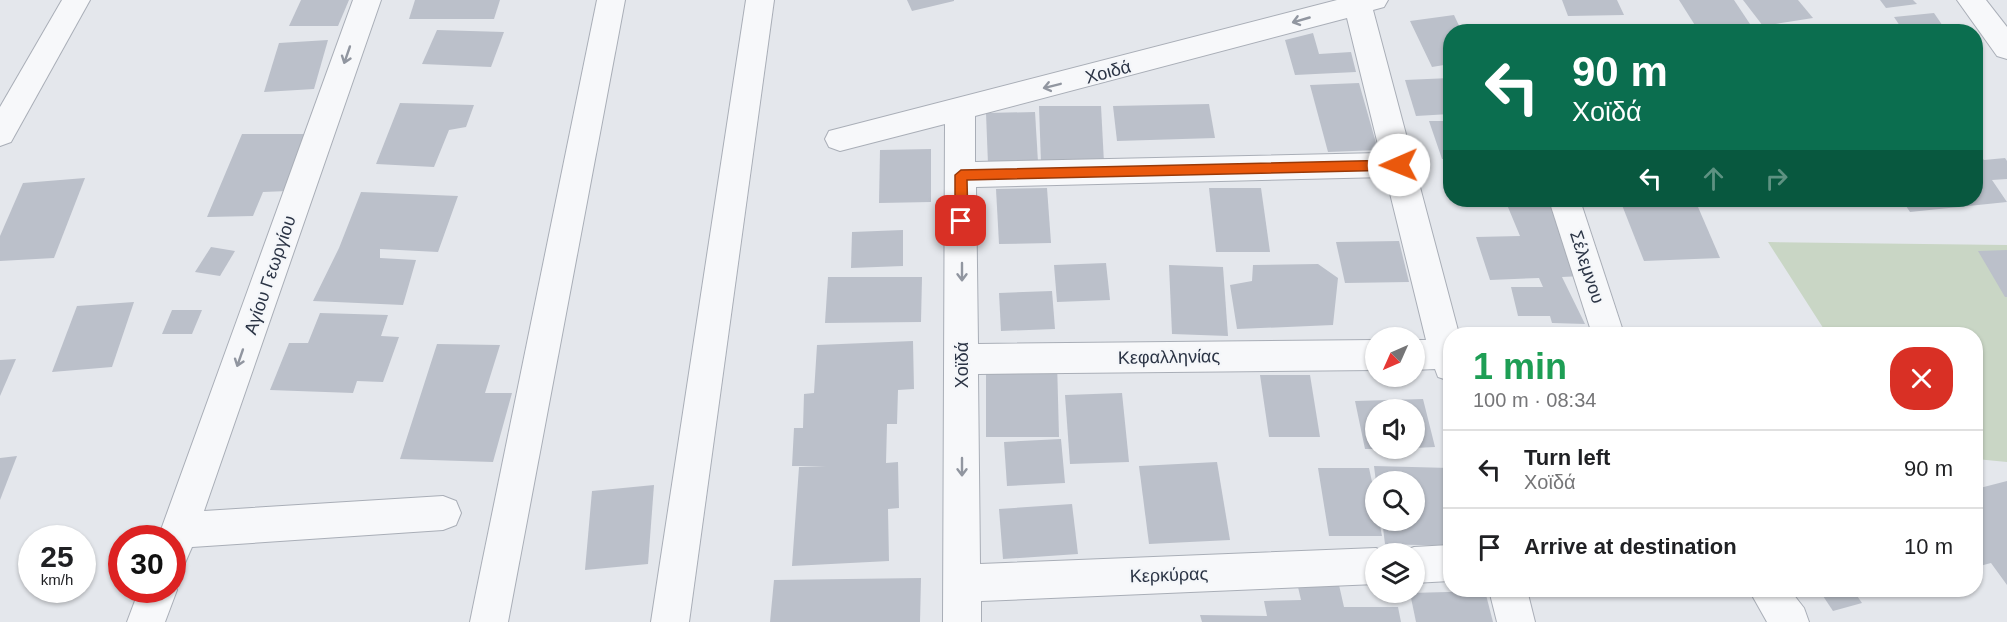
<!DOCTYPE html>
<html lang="en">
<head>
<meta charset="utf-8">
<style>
	:root { --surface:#fff; --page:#f2f2f2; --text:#202124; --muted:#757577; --line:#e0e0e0 }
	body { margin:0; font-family:Arial,sans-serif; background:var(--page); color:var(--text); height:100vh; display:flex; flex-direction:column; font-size:22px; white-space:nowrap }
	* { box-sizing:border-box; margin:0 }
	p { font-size:20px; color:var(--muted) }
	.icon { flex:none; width:33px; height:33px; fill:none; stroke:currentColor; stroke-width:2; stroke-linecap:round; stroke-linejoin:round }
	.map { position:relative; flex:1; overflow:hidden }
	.drawer { position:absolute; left:1443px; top:327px; width:540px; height:270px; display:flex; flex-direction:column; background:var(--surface); border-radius:24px; box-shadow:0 2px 4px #0004 }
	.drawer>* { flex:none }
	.top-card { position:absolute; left:1443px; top:24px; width:540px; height:183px; border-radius:24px; box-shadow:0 2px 4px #0004; background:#0b6e4f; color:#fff; overflow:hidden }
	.needle { width:39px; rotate:225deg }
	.tools { position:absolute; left:1365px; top:327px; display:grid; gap:12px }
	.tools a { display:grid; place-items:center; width:60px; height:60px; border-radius:50%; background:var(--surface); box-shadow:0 2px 4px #0004; font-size:30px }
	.speed { position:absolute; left:18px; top:525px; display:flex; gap:12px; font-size:30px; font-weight:700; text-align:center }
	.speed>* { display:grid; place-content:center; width:78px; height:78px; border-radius:50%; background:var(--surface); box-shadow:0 2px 4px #0004; line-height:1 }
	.speed small { font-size:15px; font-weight:400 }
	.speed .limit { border:9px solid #d22; background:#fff; color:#111 }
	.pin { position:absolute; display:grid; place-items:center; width:51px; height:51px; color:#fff; margin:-26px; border-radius:12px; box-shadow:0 3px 9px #0006 }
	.me { position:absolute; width:66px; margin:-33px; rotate:269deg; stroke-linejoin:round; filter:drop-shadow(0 0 4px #0008) }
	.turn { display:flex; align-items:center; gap:21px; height:126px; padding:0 30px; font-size:27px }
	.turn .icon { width:78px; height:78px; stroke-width:2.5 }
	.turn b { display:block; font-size:42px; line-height:51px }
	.lanes { display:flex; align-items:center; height:57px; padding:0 30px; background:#0003; justify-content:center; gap:30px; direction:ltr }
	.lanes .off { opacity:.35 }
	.round { display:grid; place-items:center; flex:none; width:63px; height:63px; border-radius:24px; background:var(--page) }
	.overview { display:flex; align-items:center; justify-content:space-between; height:102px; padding:0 30px }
	h1 { font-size:36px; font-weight:700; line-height:45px; color:#1e9e55 }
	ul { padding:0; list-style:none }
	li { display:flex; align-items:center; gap:18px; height:78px; padding:0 30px; border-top:2px solid var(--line) }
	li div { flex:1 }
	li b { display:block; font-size:22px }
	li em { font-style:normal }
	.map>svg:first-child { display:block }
	.green { fill:#c9d6c5 }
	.building { fill:#bbc0ca }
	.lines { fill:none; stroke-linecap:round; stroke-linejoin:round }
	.minor-casing { stroke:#a9aeb7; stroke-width:2 }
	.minor { fill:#f7f8fa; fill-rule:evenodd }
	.oneway { stroke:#9196a0 }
	.route { fill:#ea580c; stroke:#983908; stroke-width:1.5 }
	.labels { text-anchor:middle; stroke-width:4.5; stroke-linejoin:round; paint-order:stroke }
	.street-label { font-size:18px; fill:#2b3445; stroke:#f4f6f9 }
</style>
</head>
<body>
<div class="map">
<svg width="2007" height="622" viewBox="0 0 2007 622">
	<rect width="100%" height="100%" fill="#e4e7ec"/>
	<polygon class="green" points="1768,242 2007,245 2007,462 1976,459 1976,334 1827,334"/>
	<g class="building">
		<polygon points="301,0 349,0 338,26 289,26"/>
		<polygon points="415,0 500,0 494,19 409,19"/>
		<polygon points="907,0 954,0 954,1 912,11"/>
		<polygon points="1562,0 1617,0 1624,15 1568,16"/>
		<polygon points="1679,0 1734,0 1750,24 1698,30"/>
		<polygon points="1743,0 1798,0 1813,18 1763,26"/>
		<polygon points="1880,0 1913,0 1917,4 1886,8"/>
		<polygon points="1934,13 1947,32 1904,32 1894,17"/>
		<polygon points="1454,15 1462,32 1450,32 1450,64 1432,67 1410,21"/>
		<polygon points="437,30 504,32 491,67 422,64"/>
		<polygon points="1313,33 1319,54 1351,52 1356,72 1295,75 1285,40"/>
		<polygon points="328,40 314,89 264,92 279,43"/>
		<polygon points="1450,78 1450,114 1416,116 1405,80"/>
		<polygon points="1359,83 1378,150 1328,152 1310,85"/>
		<polygon points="400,103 474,105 466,127 449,130 434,167 376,164"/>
		<polygon points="1209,104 1215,138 1117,141 1113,106"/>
		<polygon points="1039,106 1101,106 1104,163 1041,163"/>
		<polygon points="1035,112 1038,162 988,164 986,113"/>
		<polygon points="1429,121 1450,121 1450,159 1442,159"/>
		<polygon points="242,134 309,134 288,191 263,192 253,216 207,217"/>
		<polygon points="931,149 931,202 879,203 880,150"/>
		<polygon points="1976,152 1984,160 2005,158 2007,161 2007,179 1992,180 2007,202 1910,212 1902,200 1976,200"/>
		<polygon points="85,178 54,258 0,261 0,236 23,183"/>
		<polygon points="1047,188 1051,243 999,244 996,189"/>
		<polygon points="1209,188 1261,188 1270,252 1216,252"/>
		<polygon points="361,192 458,196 438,252 380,249 380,258 416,260 403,305 313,301 339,248"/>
		<polygon points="1505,200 1551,200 1582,276 1562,277 1585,324 1552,323 1550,316 1518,316 1511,287 1543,287 1539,278 1490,280 1476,237 1520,236"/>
		<polygon points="1620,200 1695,200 1720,258 1644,261"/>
		<polygon points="903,230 903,266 851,268 852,232"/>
		<polygon points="1399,241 1409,282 1345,283 1336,242"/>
		<polygon points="211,247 235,251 220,276 195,272"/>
		<polygon points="2007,250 2007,297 2005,297 1978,251"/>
		<polygon points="1106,263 1110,300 1057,302 1054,265"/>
		<polygon points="1318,264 1338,278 1333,325 1237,329 1230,285 1252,281 1253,265"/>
		<polygon points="1169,265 1223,267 1228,336 1172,334"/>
		<polygon points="828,277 922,277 921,322 825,323"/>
		<polygon points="1052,291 1055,329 1001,331 999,293"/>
		<polygon points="134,302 112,367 52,372 77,306"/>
		<polygon points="172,310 202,310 192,334 162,334"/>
		<polygon points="320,313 388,315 381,336 399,337 383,382 357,381 353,393 270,390 289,343 308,343"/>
		<polygon points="1565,327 1568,334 1483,334 1483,333"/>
		<polygon points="913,341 914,389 898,390 897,424 887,424 886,463 898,462 899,508 888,509 889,561 792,566 799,467 826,466 792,466 794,428 803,428 804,394 814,393 817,345"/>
		<polygon points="437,344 500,345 485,393 512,393 493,462 400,459"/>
		<polygon points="16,359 0,396 0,360"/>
		<polygon points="986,361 1057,361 1059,437 986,437"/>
		<polygon points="1260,375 1310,375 1320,437 1269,437"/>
		<polygon points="1122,393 1129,462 1070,464 1065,395"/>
		<polygon points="1423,399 1435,447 1414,448 1414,410 1376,410 1376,449 1365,449 1355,401"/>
		<polygon points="1061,439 1065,483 1007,486 1004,442"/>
		<polygon points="17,456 0,500 0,458"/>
		<polygon points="1217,462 1230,540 1149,544 1139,466"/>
		<polygon points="1374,466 1450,468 1450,546 1385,544 1382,520 1414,520 1414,482 1376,482"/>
		<polygon points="1318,468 1369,468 1376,500 1376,520 1379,520 1382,536 1329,536"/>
		<polygon points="2007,481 2007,585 1991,563 1976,567 1976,489"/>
		<polygon points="654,485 648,564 585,570 592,491"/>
		<polygon points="1072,504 1078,554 1003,559 999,509"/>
		<polygon points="921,578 920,622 770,622 774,580"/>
		<polygon points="1339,585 1344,607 1398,607 1401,622 1202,622 1200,615 1267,616 1264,601 1301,600 1298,587"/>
		<polygon points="1819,590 1853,590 1862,603 1833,611"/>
		<polygon points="1485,591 1493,622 1416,622 1410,593"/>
	</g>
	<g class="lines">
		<g class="minor-casing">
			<g id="minor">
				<polygon points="62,0 90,0 11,142 0,146 0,107"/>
				<polygon points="353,0 381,0 204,511 443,496 456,501 461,513 456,525 443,530 192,547 185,563 172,568 172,538 158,538"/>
				<polygon points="597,0 625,0 508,622 470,622"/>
				<polygon points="746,0 774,0 689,622 651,622"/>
				<path d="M1337 0H1388L1384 7 1373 10 1459 334H1450V381L1438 377 1435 369 1414 370V340H1426L1386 177 976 187 978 344 1376 340V370L978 374 980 564 1376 548 1389 554H1376V584L981 601V622H943L945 124 840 151 829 147 825 139 829 131ZM1347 18 1380 153 975 162V116Z"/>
				<polygon points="1957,0 1986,0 2007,27 2007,59 1997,56"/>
				<polygon points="1549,200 1580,200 1624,334 1592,334"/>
				<polygon points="1450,545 1450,581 1414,583 1414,554 1401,552 1414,547"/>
				<polygon points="172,579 177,590 165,622 127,622 139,590 172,590"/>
				<polygon points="1489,590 1527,590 1535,622 1497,622"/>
				<polygon points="1749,590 1790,590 1804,608 1809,622 1767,622"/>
			</g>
		</g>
		<use href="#minor" class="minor"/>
	</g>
	<defs><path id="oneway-shaft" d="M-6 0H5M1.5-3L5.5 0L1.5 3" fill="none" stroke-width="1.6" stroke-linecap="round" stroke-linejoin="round" transform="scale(1.5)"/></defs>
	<g class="oneway">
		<use href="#oneway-shaft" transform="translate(1301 20) rotate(164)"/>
		<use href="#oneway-shaft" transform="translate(347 55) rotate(109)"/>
		<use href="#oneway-shaft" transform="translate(1052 86) rotate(166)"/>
		<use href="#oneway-shaft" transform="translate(962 272) rotate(90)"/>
		<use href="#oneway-shaft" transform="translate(240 358) rotate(109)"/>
		<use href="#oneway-shaft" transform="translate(962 467) rotate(90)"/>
	</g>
	<polygon class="route" points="1399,160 1405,165 1399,170 967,180 968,221 961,226 955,221 955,175 961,170"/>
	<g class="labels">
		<g class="street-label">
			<text transform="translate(1108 72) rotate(-15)" y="6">Χοιδά</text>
			<text transform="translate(1587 267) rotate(72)" y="6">Σέλεμνου</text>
			<text transform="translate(270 275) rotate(-71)" y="6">Αγίου Γεωργίου</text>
			<text transform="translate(1169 357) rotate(-1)" y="6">Κεφαλληνίας</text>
			<text transform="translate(962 365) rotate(-90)" y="6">Χοϊδά</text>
			<text transform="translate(1169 575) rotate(-2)" y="6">Κερκύρας</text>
		</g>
	</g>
</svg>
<div class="tools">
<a><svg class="needle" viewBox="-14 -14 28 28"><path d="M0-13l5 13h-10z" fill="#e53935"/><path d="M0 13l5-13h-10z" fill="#757577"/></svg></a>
<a><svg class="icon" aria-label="sound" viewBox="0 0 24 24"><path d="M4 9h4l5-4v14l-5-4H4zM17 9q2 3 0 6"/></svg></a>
<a><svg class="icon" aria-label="search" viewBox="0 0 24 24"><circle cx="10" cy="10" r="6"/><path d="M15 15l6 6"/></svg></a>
<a><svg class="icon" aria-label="layers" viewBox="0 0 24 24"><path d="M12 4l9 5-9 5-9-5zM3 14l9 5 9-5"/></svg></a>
</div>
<div class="speed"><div>25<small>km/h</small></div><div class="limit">30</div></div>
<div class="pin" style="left:961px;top:221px;background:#d93025"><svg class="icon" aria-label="arrive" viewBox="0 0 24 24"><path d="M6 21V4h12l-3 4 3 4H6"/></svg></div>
<svg class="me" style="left:1399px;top:165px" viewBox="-20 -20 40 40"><circle r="19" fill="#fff"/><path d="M0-13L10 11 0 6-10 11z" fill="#ea580c"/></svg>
<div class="top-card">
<div class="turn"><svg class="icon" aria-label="left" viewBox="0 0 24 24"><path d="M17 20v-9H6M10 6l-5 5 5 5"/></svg><div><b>90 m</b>Χοϊδά</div></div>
<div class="lanes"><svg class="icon" aria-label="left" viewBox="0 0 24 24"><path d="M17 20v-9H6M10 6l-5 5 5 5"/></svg><svg class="icon off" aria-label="ahead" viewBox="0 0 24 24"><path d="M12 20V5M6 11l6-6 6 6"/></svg><svg class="icon off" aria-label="right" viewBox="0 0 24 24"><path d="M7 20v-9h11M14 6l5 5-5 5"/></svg></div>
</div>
<section class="drawer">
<div class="overview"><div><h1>1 min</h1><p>100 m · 08:34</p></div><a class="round" style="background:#d93025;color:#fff"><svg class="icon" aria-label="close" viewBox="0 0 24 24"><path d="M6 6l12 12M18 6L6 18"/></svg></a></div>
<ul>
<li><svg class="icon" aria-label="left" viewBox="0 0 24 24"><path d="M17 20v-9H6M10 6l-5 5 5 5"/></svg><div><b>Turn left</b><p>Χοϊδά</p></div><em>90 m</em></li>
<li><svg class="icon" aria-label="arrive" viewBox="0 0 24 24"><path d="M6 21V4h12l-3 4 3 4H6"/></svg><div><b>Arrive at destination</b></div><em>10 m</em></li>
</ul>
</section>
</div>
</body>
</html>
